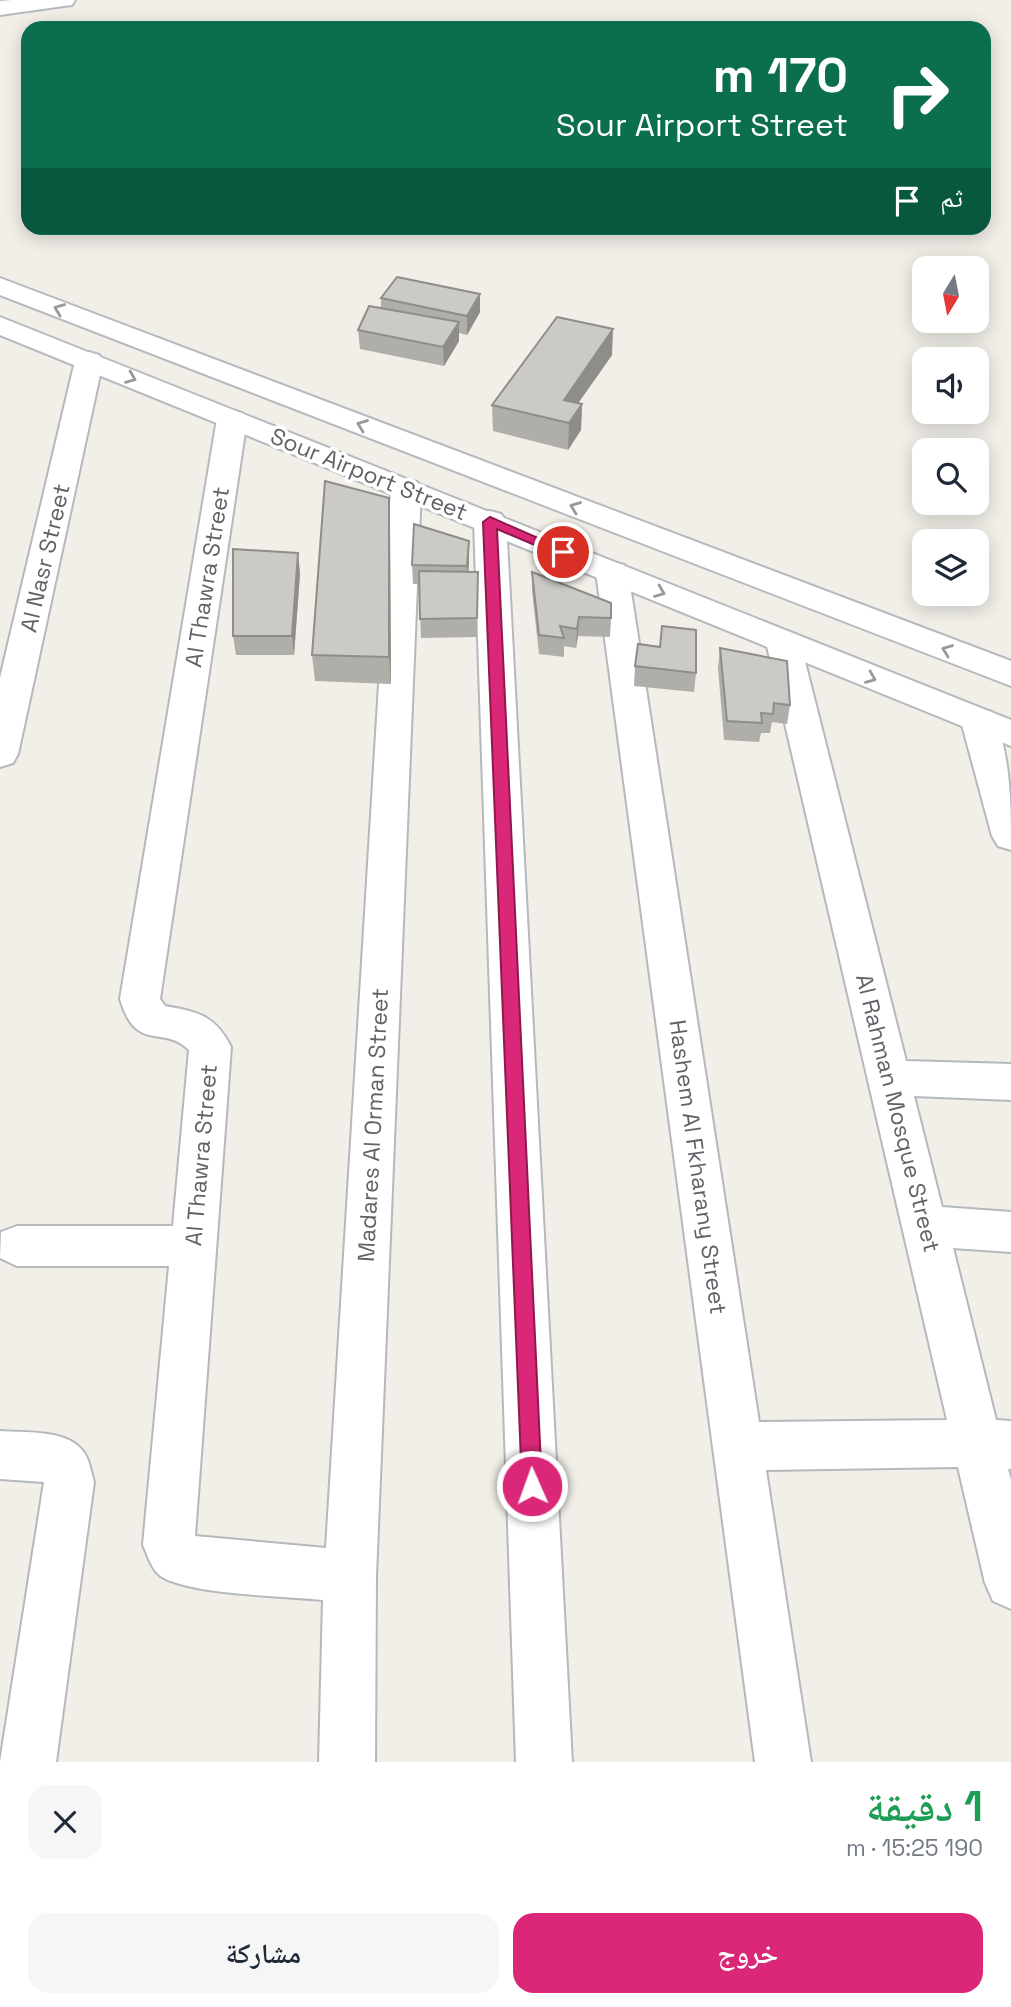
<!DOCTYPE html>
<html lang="ar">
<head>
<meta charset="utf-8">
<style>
	:root { --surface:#fff; --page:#f6f6f7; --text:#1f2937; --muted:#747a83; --accent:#db2777 }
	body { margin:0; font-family:"Space Grotesk","Noto Naskh Arabic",sans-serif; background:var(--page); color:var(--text); direction:rtl; height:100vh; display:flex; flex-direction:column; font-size:26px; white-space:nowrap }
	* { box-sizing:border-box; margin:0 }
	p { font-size:23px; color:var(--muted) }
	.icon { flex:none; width:38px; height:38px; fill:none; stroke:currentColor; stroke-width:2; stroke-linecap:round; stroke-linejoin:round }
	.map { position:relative; height:1762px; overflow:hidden; direction:ltr }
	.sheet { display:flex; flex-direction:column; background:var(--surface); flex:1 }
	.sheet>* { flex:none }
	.hud { position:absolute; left:21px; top:21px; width:970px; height:214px; border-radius:21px; box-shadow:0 4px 18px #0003; direction:rtl; background:#0b6e4f; color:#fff; overflow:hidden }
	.needle { width:46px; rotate:190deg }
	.tools { position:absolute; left:912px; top:256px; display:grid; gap:14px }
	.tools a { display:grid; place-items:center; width:77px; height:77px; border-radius:14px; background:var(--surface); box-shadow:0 4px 18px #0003; font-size:35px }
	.pin { position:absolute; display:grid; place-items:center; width:60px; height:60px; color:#fff; margin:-30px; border:4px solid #fff; border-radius:50%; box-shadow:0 2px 7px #0007 }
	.me { position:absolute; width:77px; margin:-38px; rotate:358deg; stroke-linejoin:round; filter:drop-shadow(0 0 5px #0008) }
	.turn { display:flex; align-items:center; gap:24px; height:147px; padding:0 28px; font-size:32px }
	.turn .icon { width:91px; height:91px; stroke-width:2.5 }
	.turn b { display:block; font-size:49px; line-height:60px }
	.then { display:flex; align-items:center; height:66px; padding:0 28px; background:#0003; gap:14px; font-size:26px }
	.round { display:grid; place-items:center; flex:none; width:74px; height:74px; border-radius:21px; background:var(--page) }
	.overview { display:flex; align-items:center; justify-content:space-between; height:119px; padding:0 28px }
	h1 { font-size:42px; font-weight:600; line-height:52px; color:#1e9e55 }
	.action { display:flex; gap:14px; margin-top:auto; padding:14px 28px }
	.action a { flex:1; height:80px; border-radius:21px; background:var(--accent); color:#fff; font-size:28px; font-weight:600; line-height:80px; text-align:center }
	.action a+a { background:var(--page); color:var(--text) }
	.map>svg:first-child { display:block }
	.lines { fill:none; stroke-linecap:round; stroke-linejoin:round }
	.street-casing { stroke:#b5b8bc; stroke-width:4 }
	.secondary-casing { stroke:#b6babf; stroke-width:4 }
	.street { fill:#fff; fill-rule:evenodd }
	.secondary { fill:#fff; fill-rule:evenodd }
	.wall { fill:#afaea9 }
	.shaded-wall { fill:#8f8d8a }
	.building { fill:#cccac5; stroke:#8f8d8a; stroke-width:2 }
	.oneway { stroke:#979a9d }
	.route { fill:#db2777; stroke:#8e194d; stroke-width:2 }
	.labels { text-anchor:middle; stroke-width:7; stroke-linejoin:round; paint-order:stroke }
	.street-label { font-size:23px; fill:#5f6368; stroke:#fff }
</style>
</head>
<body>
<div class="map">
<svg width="1011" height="1762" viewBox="0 0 1011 1762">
	<rect width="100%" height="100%" fill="#f1efe8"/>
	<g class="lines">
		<g class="street-casing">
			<g id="street">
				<polygon points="89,352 99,355 103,361 18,754 13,763 0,767 0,678 75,361 79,355"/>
				<path d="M232 410 242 413 247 419 160 999 165 1006C198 1012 215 1015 231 1047L195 1536 326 1548 391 489 395 482 406 480 417 482 421 489 376 1576 375 1762H319L323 1600C285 1596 193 1595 162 1577 152 1571 148 1556 143 1545L169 1266H17L0 1258 1 1232 17 1226H173L189 1050C163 1024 136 1054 120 999L217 419 222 413Z"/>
				<polygon points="490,511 501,514 506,521 572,1762 516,1762 474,521 479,514"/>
				<polygon points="612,562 624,565 628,572 759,1422 947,1420 766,642 771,634 783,631 795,634 800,642 906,1061 1011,1064 1011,1100 914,1096 942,1207 1011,1212 1011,1252 953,1248 996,1420 1011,1421 1011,1469 1008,1469 1011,1480 1011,1609 993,1601 985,1583 958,1467 766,1470 811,1762 755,1762 596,572 600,565"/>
				<path d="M979 709 992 712C1011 753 1011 804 1011 850L998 846 992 836 961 721 966 712Z"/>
				<path d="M0 1431C24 1433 65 1429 82 1450 89 1457 91 1472 94 1482L56 1762H0L44 1482 0 1479Z"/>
			</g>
		</g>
		<g class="secondary-casing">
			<g id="secondary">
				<polygon points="12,0 75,0 72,5 64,6 0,15 0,1"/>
				<polygon points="0,278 1011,661 1011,686 0,295"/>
				<polygon points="0,317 1011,720 1011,746 0,335"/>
			</g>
		</g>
		<use href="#street" class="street"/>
		<use href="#secondary" class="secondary"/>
	</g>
	<g class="wall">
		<polygon points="480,294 480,312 467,335 459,333 459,341 444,366 360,349 358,330 381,308 381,298"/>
		<polygon points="612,355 578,403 582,404 581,430 568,450 493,431 492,405"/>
		<polygon points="390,525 391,684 315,681 312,655"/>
		<polygon points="469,541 468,572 478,572 477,637 421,638 419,584 413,584 412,565"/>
		<polygon points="532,572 611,618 610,637 578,636 576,648 564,646 564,657 539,654 532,591"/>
		<polygon points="300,573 294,655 236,655 233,636"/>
		<polygon points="720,648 790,705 787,724 772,722 770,733 761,733 759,742 724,740 718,668"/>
		<polygon points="635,666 696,673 694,692 634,686"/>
	</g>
	<g class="shaded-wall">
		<polygon points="480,294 480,312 467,335 467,316"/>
		<polygon points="459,322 459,341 444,366 443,347"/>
		<polygon points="613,329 612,355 565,422 564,400"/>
		<polygon points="582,404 581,430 568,450 569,423"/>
		<polygon points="389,498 390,525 391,684 389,657"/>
		<polygon points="469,541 469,560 468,585 467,566"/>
		<polygon points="298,553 300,573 294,655 292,636"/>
		<polygon points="579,617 578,636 576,648 577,629"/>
	</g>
	<g class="building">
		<polygon points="277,25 279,28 255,28"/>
		<polygon points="397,277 480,294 467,316 381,298"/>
		<polygon points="369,306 459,322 443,347 358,330"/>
		<polygon points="557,317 613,329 564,400 582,404 569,423 492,405"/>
		<polygon points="325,481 389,498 389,657 312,655"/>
		<polygon points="414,524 469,541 467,566 412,565"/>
		<polygon points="233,549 298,553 292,636 233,636"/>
		<polygon points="419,571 478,572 477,618 420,619"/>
		<polygon points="532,572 611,603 611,618 579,617 577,629 560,626 564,638 539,635"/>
		<polygon points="662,626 696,630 696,673 635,666 638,644 660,647"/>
		<polygon points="720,648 787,661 790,705 774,703 773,714 761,713 762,723 727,721"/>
	</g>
	<defs><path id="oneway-chevron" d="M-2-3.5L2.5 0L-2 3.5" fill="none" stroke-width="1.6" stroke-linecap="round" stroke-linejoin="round" transform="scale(1.75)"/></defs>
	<g class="oneway">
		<use href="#oneway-chevron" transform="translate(59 309) rotate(-159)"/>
		<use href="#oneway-chevron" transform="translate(131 378) rotate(22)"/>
		<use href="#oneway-chevron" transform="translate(362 425) rotate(-159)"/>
		<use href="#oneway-chevron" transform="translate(575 507) rotate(-159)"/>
		<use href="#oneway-chevron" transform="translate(660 592) rotate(22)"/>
		<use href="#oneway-chevron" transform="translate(947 650) rotate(-159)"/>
		<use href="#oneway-chevron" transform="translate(871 678) rotate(22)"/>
	</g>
	<polygon class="route" points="490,517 570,552 563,556 558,555 497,529 542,1486 539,1493 532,1496 525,1493 522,1486 483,522"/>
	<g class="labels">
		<g class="street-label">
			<text transform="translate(369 474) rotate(22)" y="8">Sour Airport Street</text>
			<text transform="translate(45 558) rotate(-77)" y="8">Al Nasr Street</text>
			<text transform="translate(207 577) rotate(-81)" y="8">Al Thawra Street</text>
			<text transform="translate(898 1113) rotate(76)" y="8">Al Rahman Mosque Street</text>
			<text transform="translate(373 1125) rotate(-87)" y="8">Madares Al Orman Street</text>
			<text transform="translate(201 1155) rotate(-85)" y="8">Al Thawra Street</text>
			<text transform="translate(698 1167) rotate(82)" y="8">Hashem Al Fkharany Street</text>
		</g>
	</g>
</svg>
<div class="tools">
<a><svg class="needle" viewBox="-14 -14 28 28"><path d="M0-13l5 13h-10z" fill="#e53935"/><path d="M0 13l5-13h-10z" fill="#747a83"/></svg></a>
<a><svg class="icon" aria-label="sound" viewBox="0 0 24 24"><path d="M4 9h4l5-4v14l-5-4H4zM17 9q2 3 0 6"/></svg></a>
<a><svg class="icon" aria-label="search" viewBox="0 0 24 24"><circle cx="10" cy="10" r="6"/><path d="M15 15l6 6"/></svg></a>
<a><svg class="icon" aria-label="layers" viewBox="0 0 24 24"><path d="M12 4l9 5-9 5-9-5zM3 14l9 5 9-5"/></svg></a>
</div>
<div class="pin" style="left:563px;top:552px;background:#d93025"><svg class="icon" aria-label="arrive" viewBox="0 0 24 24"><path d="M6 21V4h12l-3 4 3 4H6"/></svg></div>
<svg class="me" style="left:532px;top:1486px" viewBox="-20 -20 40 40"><circle r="17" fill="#db2777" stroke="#fff" stroke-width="3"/><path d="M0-11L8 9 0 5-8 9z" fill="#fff"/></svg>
<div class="hud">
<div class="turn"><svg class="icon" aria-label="right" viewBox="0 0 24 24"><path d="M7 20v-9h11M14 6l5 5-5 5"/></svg><div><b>170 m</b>Sour Airport Street</div></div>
<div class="then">ثم<svg class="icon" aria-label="arrive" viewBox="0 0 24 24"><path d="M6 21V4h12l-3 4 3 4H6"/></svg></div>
</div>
</div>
<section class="sheet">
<div class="overview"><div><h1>1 دقيقة</h1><p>190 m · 15:25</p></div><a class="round"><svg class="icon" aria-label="close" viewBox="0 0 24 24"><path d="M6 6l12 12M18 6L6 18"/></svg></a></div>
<div class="action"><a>خروج</a><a>مشاركة</a></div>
</section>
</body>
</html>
